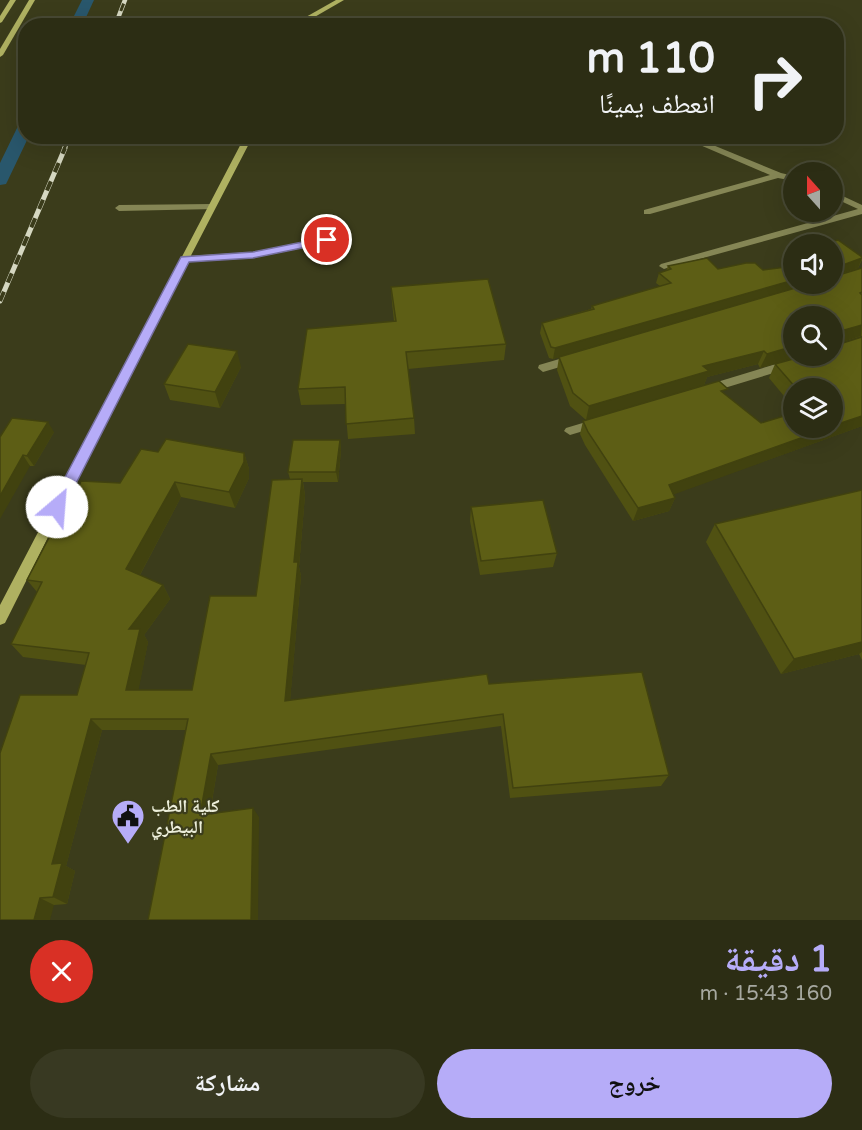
<!DOCTYPE html>
<html lang="ar">
<head>
<meta charset="utf-8">
<style>
	:root { --surface:#2c2d14; --page:#383922; --text:#f1f3f6; --muted:#a6a8a0; --line:#484934; --accent:#b6acf8 }
	body { margin:0; font-family:"Varela Round","Noto Naskh Arabic",sans-serif; background:var(--page); color:var(--text); direction:rtl; height:100vh; display:flex; flex-direction:column; font-size:22px; white-space:nowrap }
	* { box-sizing:border-box; margin:0 }
	p { font-size:20px; color:var(--muted) }
	.icon { flex:none; width:33px; height:33px; fill:none; stroke:currentColor; stroke-width:2; stroke-linecap:round; stroke-linejoin:round }
	.map { position:relative; height:920px; overflow:hidden; direction:ltr }
	.sheet { display:flex; flex-direction:column; background:var(--surface); flex:1 }
	.sheet>* { flex:none }
	.top-card { position:absolute; left:18px; top:18px; width:826px; height:126px; border-radius:24px; box-shadow:0 6px 24px #0002,0 0 0 2px var(--line); direction:rtl; background:#2c2d14; color:var(--text); overflow:hidden }
	.needle { width:39px; rotate:339deg }
	.buttons { position:absolute; left:783px; top:162px; display:grid; gap:12px }
	.buttons a { display:grid; place-items:center; width:60px; height:60px; border-radius:50%; background:var(--surface); box-shadow:0 6px 24px #0002,0 0 0 2px var(--line); font-size:30px }
	.pin { position:absolute; display:grid; place-items:center; width:51px; height:51px; color:#fff; margin:-26px; border:3px solid #fff; border-radius:50%; box-shadow:0 2px 6px #0007 }
	.me { position:absolute; width:66px; margin:-33px; rotate:27deg; stroke-linejoin:round; filter:drop-shadow(0 0 4px #0008) }
	.turn { display:flex; align-items:center; gap:21px; height:126px; padding:0 30px; font-size:27px }
	.turn .icon { width:78px; height:78px; stroke-width:2.5 }
	.turn b { display:block; font-size:42px; line-height:51px }
	.round { display:grid; place-items:center; flex:none; width:63px; height:63px; border-radius:32px; background:var(--page) }
	.summary { display:flex; align-items:center; justify-content:space-between; height:102px; padding:0 30px }
	h1 { font-size:36px; font-weight:700; line-height:45px; color:var(--accent) }
	.action { display:flex; gap:12px; margin-top:auto; padding:12px 30px }
	.action a { flex:1; height:69px; border-radius:36px; background:var(--accent); color:#111; font-size:24px; font-weight:700; line-height:69px; text-align:center }
	.action a+a { background:var(--page); color:var(--text) }
	.map>svg:first-child { display:block }
	.lines { fill:none; stroke-linecap:round; stroke-linejoin:round }
	.canal { fill:#29576c; fill-rule:evenodd }
	.lane { fill:#858655; fill-rule:evenodd }
	.street { fill:#858655; fill-rule:evenodd }
	.secondary { fill:#afb161; fill-rule:evenodd }
	.rail-far1-casing { stroke:#d5d7c1; stroke-width:4.5 }
	.rail-casing { stroke:#d5d7c1; stroke-width:5 }
	.rail-far1 { stroke:#3b3c1b; stroke-width:3; stroke-dasharray:8; stroke-linecap:butt }
	.rail { stroke:#3b3c1b; stroke-width:4; stroke-dasharray:10; stroke-linecap:butt }
	.wall { fill:#505112 }
	.shaded-wall { fill:#41420f }
	.building { fill:#5d5e15; stroke:#41420f; stroke-width:1.5 }
	.route { fill:#b6acf8; stroke:#7670a1; stroke-width:1.5 }
	.labels { text-anchor:middle; stroke-width:4.5; stroke-linejoin:round; paint-order:stroke }
	.near-poi-label { font-size:18px; font-weight:bold; fill:#eceeda; stroke:#3b3c1b; text-anchor:start }
</style>
</head>
<body>
<div class="map">
<svg width="862" height="920" viewBox="0 0 862 920">
	<rect width="100%" height="100%" fill="#3b3c1b"/>
	<g class="lines">
		<g class="canal">
			<polygon points="82,0 94,0 82,26 69,26"/>
			<polygon points="26,121 26,136 29,136 8,180 6,184 0,185 0,163 18,126"/>
		</g>
		<g class="lane">
			<polygon points="212,204 215,205 215,209 119,211 115,208 119,205"/>
			<polygon points="328,237 331,238 331,242 253,258 185,262 180,259 185,256 253,252"/>
		</g>
		<g class="street">
			<polygon points="679,136 691,136 781,173 794,176 794,181 778,178 650,214 644,214 644,210 770,175"/>
			<polygon points="832,191 862,205 862,214 667,268 664,269 659,266 661,264 858,209 832,197"/>
			<polygon points="573,355 577,356 578,359 577,362 543,372 538,368 539,365"/>
			<polygon points="786,361 790,362 791,365 790,368 708,393 702,389 704,386"/>
			<polygon points="596,419 600,420 602,423 600,426 570,435 564,431 566,428"/>
		</g>
		<g class="secondary">
			<polygon points="10,0 16,0 2,22 0,23 0,16"/>
			<polygon points="29,0 35,0 3,55 0,57 0,49"/>
			<polygon points="336,0 344,0 299,26 290,26"/>
			<polygon points="245,136 253,136 144,346 5,623 0,625 0,605"/>
		</g>
		<g class="rail-far1-casing">
			<g id="rail-far1">
				<polyline points="115,26 125,0"/>
				<polyline points="64,149 70,136"/>
			</g>
		</g>
		<g class="rail-casing">
			<polyline id="rail" points="0,301 65,148"/>
		</g>
		<use href="#rail-far1" class="rail-far1"/>
		<use href="#rail" class="rail"/>
	</g>
	<g class="wall">
		<polygon points="832,244 862,257 862,260 858,268 844,273 862,268 862,336 839,343 862,426 673,494 675,498 669,511 633,521 585,445 580,434 583,421 726,395 761,423 794,428 832,388 794,388 794,408 769,378 775,364 832,356 832,316 794,356 802,356 760,368 758,364 707,377 704,385 586,420 570,406 557,370 559,357 553,359 549,358 540,333 542,323 591,309 592,306 660,286 656,283 659,273 666,271 668,266 763,270 794,284 832,284"/>
		<polygon points="391,287 506,344 504,360 408,369 414,418 415,434 348,439 345,404 301,405 298,389 394,321 392,303"/>
		<polygon points="241,367 220,408 170,400 164,384"/>
		<polygon points="54,432 34,466 30,466 0,437"/>
		<polygon points="340,440 341,450 338,482 303,482 305,495 299,567 301,576 290,700 489,684 669,775 661,786 510,798 501,726 218,765 210,813 259,817 148,920 186,730 102,730 66,866 75,871 67,904 54,905 0,920 77,695 86,665 23,657 11,644 37,592 27,580 71,506 120,483 158,452 244,453 249,469 249,478 235,508 181,497 140,575 163,585 170,599 144,635 148,642 138,690 192,690 256,596 290,479 288,472"/>
		<polygon points="862,490 862,660 859,654 781,674 706,542 715,524"/>
		<polygon points="471,507 557,553 553,567 480,575 470,521"/>
	</g>
	<g class="shaded-wall">
		<polygon points="862,258 858,268 832,277 837,267"/>
		<polygon points="794,280 794,284 815,284 553,359 555,348"/>
		<polygon points="862,325 861,336 833,345 837,332"/>
		<polygon points="794,346 794,356 802,356 760,368 767,354"/>
		<polygon points="237,351 241,367 220,408 215,392"/>
		<polygon points="764,351 758,364 707,377 704,385 586,420 589,406 703,366"/>
		<polygon points="862,416 862,426 664,498 669,485 829,428 832,428 832,426"/>
		<polygon points="48,422 54,432 34,466 27,456"/>
		<polygon points="340,440 341,450 338,482 336,472"/>
		<polygon points="244,453 249,469 249,478 235,508 229,492"/>
		<polygon points="23,455 30,466 0,519 0,496"/>
		<polygon points="302,479 305,495 299,567 301,576 289,713 285,701 294,562"/>
		<polygon points="175,482 181,497 135,584 126,569"/>
		<polygon points="675,498 669,511 633,521 638,508"/>
		<polygon points="163,585 170,599 144,635 148,642 136,703 126,690 129,629"/>
		<polygon points="862,642 862,652 859,654 781,674 794,659"/>
		<polygon points="91,719 102,730 66,866 75,871 67,904 53,897 52,864"/>
		<polygon points="211,754 218,765 208,824 200,815"/>
		<polygon points="253,808 259,817 258,920 251,920"/>
		<polygon points="40,898 54,905 50,920 34,920"/>
	</g>
	<g class="building">
		<polygon points="838,240 862,257 862,258 837,267 835,271 832,271 832,244 822,244"/>
		<polygon points="707,258 718,269 746,263 755,263 763,270 794,266 794,280 555,348 551,347 542,323 594,309 592,306 671,283 659,273 671,269 668,266"/>
		<polygon points="862,268 862,292 860,293 862,295 862,325 837,332 837,341 840,344 862,337 862,416 832,426 832,388 796,388 775,364 804,356 832,356 832,345 833,343 832,342 832,316 794,316 794,346 767,354 764,351 703,366 709,371 589,406 573,393 559,357 809,284 832,284 832,277"/>
		<polygon points="488,279 506,344 406,352 414,418 346,424 345,387 298,389 307,329 396,321 391,287"/>
		<polygon points="188,344 237,351 215,392 164,384"/>
		<polygon points="719,381 728,389 721,391 761,423 794,413 794,428 829,428 669,485 675,498 638,508 588,432 583,421"/>
		<polygon points="12,418 48,422 27,456 23,455 0,496 0,437"/>
		<polygon points="166,439 244,453 244,462 229,492 175,482 126,569 163,585 129,629 140,629 126,690 192,690 210,596 256,596 272,480 302,479 294,562 298,562 285,701 487,674 489,684 642,672 669,775 513,788 503,714 211,754 200,815 253,808 251,920 148,920 188,719 91,719 52,864 62,863 53,897 40,898 34,920 0,920 0,753 20,695 77,695 89,653 11,644 42,582 27,580 66,505 71,506 81,481 120,483 141,449 158,452"/>
		<polygon points="293,440 340,440 336,472 288,472"/>
		<polygon points="862,490 862,642 794,659 715,524"/>
		<polygon points="543,500 557,553 481,561 471,507"/>
	</g>
	<polygon class="route" points="327,237 333,240 331,242 253,258 189,262 62,511 52,511 50,507 52,502 181,257 253,252"/>
	<defs>
		<g id="civic-pin" transform="scale(1.725)"><path d="M0 17L-7.5 6A9.5 9.5 0 1 1 7.5 6Z" fill="#b6acf8" stroke="#3b3c1b"/><path d="M-.6-6.5H3V-4.5H.6V-3L4-1V1h2V6H-6V1h2V-1L-.6-3ZM-1.2 2.5V6h2.4V2.5Z" fill="#111"/></g>
	</defs>
	<g fill-rule="evenodd">
		<use href="#civic-pin" x="128" y="816"/>
	</g>
	<g class="labels">
		<g class="near-poi-label">
			<text x="151" y="812">كلية الطب<tspan x="151" dy="21">البيطري</tspan></text>
		</g>
	</g>
</svg>
<div class="buttons">
<a><svg class="needle" viewBox="-14 -14 28 28"><path d="M0-13l5 13h-10z" fill="#e53935"/><path d="M0 13l5-13h-10z" fill="#a6a8a0"/></svg></a>
<a><svg class="icon" aria-label="sound" viewBox="0 0 24 24"><path d="M4 9h4l5-4v14l-5-4H4zM17 9q2 3 0 6"/></svg></a>
<a><svg class="icon" aria-label="search" viewBox="0 0 24 24"><circle cx="10" cy="10" r="6"/><path d="M15 15l6 6"/></svg></a>
<a><svg class="icon" aria-label="layers" viewBox="0 0 24 24"><path d="M12 4l9 5-9 5-9-5zM3 14l9 5 9-5"/></svg></a>
</div>
<div class="pin" style="left:327px;top:240px;background:#d93025"><svg class="icon" aria-label="arrive" viewBox="0 0 24 24"><path d="M6 21V4h12l-3 4 3 4H6"/></svg></div>
<svg class="me" style="left:57px;top:507px" viewBox="-20 -20 40 40"><circle r="19" fill="#fff"/><path d="M0-13L10 11 0 6-10 11z" fill="#b6acf8"/></svg>
<div class="top-card">
<div class="turn"><svg class="icon" aria-label="right" viewBox="0 0 24 24"><path d="M7 20v-9h11M14 6l5 5-5 5"/></svg><div><b>110 m</b>انعطف يمينًا</div></div>
</div>
</div>
<section class="sheet">
<div class="summary"><div><h1>1 دقيقة</h1><p>160 m · 15:43</p></div><a class="round" style="background:#d93025;color:#fff"><svg class="icon" aria-label="close" viewBox="0 0 24 24"><path d="M6 6l12 12M18 6L6 18"/></svg></a></div>
<div class="action"><a>خروج</a><a>مشاركة</a></div>
</section>
</body>
</html>
